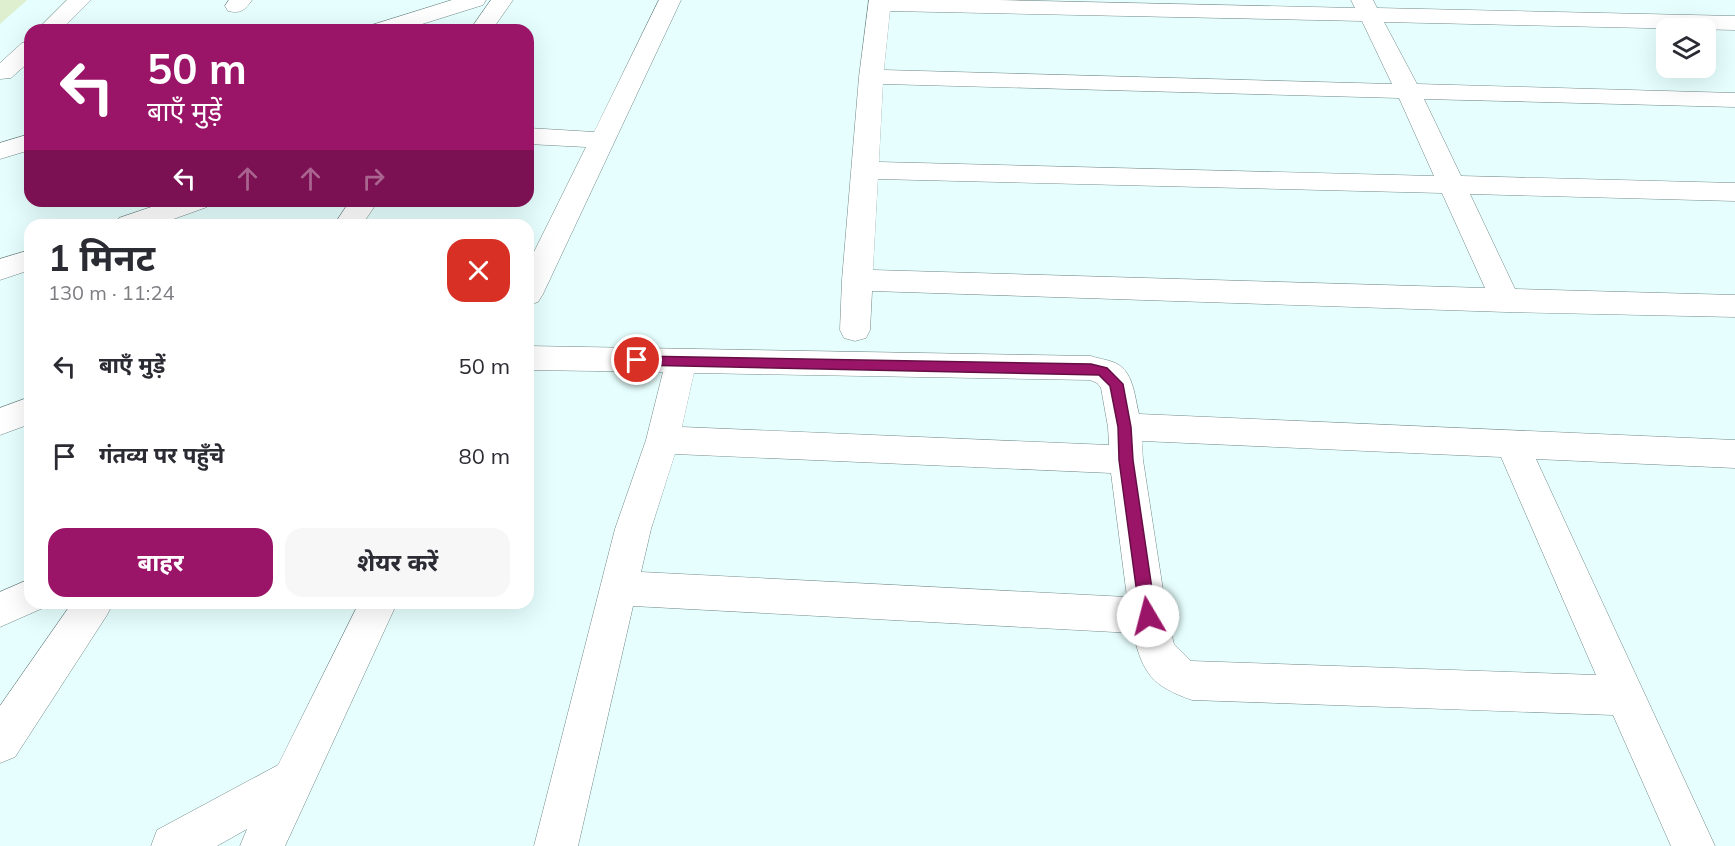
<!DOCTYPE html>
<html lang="hi">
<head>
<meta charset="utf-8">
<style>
	:root { --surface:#fff; --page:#f7f7f7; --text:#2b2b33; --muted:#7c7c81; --accent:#9a1568 }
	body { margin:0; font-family:Mulish,"Noto Sans Devanagari",sans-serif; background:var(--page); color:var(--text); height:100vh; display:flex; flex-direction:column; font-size:22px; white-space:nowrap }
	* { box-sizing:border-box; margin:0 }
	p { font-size:20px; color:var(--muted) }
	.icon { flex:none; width:33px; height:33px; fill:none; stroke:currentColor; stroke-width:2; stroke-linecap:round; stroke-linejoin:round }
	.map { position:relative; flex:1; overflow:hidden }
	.drawer { position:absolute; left:24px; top:219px; width:510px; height:390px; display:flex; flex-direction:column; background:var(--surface); border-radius:18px; box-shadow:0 6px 24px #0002 }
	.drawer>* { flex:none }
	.top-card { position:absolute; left:24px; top:24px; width:510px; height:183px; border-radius:18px; box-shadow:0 6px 24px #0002; background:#9a1568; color:#fff; overflow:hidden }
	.buttons { position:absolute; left:1656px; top:18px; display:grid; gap:12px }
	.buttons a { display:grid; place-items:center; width:60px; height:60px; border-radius:12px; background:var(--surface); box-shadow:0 6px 24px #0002; font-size:30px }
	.pin { position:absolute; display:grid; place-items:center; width:51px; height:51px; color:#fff; margin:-26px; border:3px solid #fff; border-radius:50%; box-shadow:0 2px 6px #0007 }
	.me { position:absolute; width:66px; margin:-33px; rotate:352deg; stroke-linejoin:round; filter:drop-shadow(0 0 4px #0008) }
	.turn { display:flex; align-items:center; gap:21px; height:126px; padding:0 24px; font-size:27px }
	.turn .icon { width:78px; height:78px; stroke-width:2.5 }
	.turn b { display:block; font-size:42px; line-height:51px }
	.lanes { display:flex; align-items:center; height:57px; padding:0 24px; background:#0003; justify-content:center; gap:30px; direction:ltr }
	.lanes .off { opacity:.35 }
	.round { display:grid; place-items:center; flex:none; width:63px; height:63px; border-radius:18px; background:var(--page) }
	.summary { display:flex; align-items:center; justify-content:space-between; height:102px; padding:0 24px }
	h1 { font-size:36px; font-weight:700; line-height:45px }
	.primary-button { display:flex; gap:12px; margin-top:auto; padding:12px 24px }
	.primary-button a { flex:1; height:69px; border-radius:18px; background:var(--accent); color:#fff; font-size:24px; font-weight:700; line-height:69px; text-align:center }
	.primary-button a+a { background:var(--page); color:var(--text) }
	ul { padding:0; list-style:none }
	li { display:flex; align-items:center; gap:18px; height:90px; padding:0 24px }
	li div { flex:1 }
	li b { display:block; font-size:22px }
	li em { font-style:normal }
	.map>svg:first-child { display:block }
	.green { fill:#ddefcf }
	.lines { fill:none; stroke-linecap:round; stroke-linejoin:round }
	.minor-casing { stroke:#718786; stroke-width:1 }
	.minor { fill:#fff; fill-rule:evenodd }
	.route { fill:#9a1568; stroke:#640e44; stroke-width:1.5 }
</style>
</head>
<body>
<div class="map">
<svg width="1735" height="846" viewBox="0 0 1735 846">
	<rect width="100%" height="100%" fill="#e6fffe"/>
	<polygon class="green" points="0,0 27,0 0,24"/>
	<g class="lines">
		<g class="minor-casing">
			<g id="minor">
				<polygon points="67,0 91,0 61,30 37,30"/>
				<path d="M229 0H252C245 10 241 14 228 11L225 6Z"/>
				<polygon points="452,0 486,0 483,5 403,30 369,30 372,25"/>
				<polygon points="491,0 513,0 492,30 470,30"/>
				<polygon points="659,0 681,0 543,294 538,302 528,305 528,264 586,147 528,144 528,128 594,132"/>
				<path d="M869 0H998L1355 8 1351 0H1373L1377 8 1735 16V30L1384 22 1417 84 1735 93V107L1424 99 1461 176 1735 183V201L1470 194 1515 289 1735 295V317L1506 312 872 291 870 330 866 338 855 341 844 338 840 330 842 280 859 77ZM890 11 1362 21 1392 84 884 70ZM883 84 1399 98 1434 176 879 162ZM878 179 1442 193 1485 288 873 270Z"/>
				<polygon points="30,41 30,61 11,78 0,79 0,63 22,43"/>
				<polygon points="30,134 30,150 0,159 0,143"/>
				<polygon points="169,201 211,201 207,207 157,225 115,225 119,218"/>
				<polygon points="350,201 378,201 362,225 334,225"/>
				<polygon points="30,250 30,270 0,280 0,259"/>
				<path d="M528 346 1091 356C1099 359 1112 360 1119 365 1134 375 1135 399 1139 414L1735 440V468L1536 459 1715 846H1671L1613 715 1192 700C1152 686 1143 674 1133 633L633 606 578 846H534L615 529 646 440 663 372 528 370ZM694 373 1090 380 1097 383 1101 388 1108 427 1109 445 682 427ZM1142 441 1501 457 1596 675 1191 661 1174 644 1167 616 1143 460ZM675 454 1111 473 1127 597 641 572 651 529Z"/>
				<polygon points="30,397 30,424 0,435 0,408"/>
				<polygon points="30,579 30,603 46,603 43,608 0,627 0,592"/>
				<polygon points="72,603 113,603 107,615 15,757 0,763 0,706"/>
				<polygon points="359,603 397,603 285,846 240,846 247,829 217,846 151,846 157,830 278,765"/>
			</g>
		</g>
		<use href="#minor" class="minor"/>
	</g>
	<polygon class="route" points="637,356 1091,364 1107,368 1123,384 1131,427 1133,460 1156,616 1153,621 1148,624 1142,621 1140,616 1119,460 1118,427 1110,386 1099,375 637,365 631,360"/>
</svg>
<div class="buttons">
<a><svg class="icon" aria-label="layers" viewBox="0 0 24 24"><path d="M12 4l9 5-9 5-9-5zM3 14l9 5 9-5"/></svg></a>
</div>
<div class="pin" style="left:637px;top:360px;background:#d93025"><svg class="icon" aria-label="arrive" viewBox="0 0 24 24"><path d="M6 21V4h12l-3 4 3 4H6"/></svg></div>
<svg class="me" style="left:1148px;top:616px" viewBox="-20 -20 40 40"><circle r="19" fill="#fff"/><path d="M0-13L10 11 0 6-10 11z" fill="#9a1568"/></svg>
<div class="top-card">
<div class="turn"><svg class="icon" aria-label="left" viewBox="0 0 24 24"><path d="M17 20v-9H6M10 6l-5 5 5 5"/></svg><div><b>50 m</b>बाएँ मुड़ें</div></div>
<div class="lanes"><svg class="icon" aria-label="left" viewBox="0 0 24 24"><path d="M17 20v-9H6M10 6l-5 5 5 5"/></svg><svg class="icon off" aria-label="ahead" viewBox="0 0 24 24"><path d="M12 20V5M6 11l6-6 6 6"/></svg><svg class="icon off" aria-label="ahead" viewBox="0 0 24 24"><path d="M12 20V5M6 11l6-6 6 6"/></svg><svg class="icon off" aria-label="right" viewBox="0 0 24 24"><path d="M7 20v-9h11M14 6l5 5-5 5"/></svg></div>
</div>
<section class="drawer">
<div class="summary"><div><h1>1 मिनट</h1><p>130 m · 11:24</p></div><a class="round" style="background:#d93025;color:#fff"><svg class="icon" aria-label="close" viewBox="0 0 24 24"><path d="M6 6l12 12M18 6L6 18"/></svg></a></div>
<ul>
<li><svg class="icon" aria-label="left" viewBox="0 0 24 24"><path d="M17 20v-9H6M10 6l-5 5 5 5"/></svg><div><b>बाएँ मुड़ें</b></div><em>50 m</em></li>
<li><svg class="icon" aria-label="arrive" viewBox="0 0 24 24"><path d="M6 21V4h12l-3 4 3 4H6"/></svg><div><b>गंतव्य पर पहुँचे</b></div><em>80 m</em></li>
</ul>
<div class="primary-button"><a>बाहर</a><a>शेयर करें</a></div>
</section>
</div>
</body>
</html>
